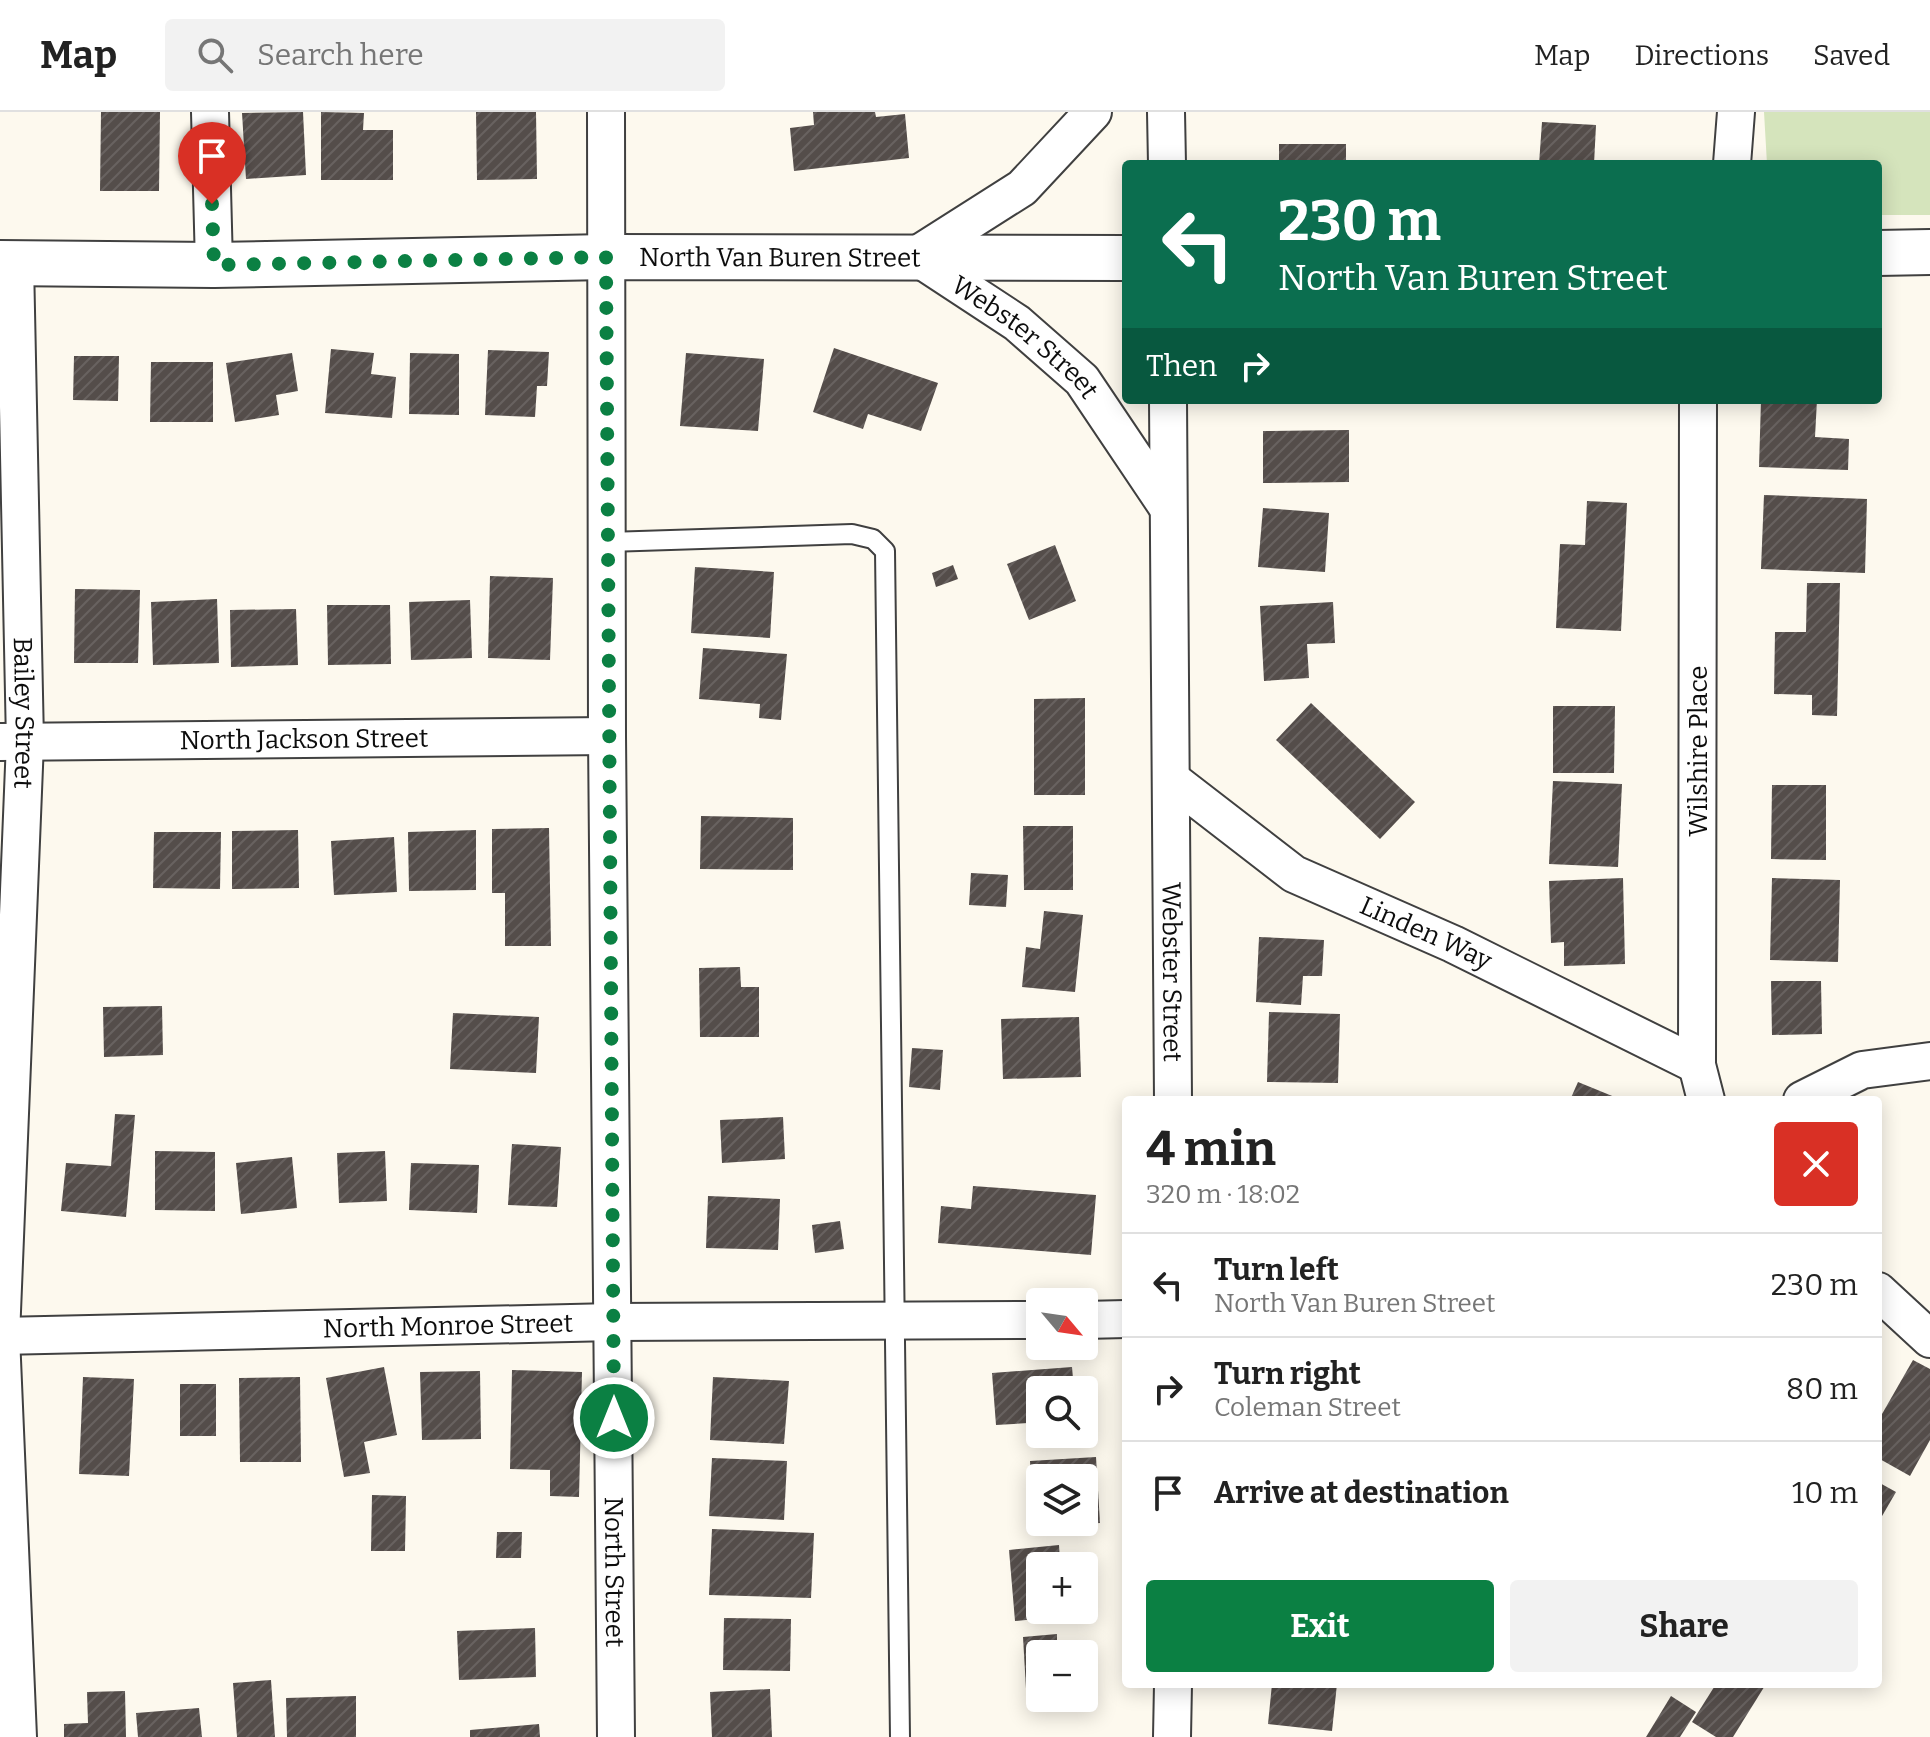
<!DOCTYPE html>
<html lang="en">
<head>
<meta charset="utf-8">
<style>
	:root { --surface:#fff; --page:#f2f2f2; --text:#222; --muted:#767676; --line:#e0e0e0; --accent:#0b8043 }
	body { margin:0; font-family:Bitter,serif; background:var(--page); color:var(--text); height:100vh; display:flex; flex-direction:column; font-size:30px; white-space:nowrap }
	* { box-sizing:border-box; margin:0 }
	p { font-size:26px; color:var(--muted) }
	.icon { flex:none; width:44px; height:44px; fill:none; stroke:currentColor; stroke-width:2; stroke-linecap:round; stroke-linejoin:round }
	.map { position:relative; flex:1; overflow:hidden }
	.sheet { position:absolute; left:1122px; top:984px; width:760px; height:592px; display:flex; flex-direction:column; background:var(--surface); border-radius:8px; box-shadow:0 4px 20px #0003 }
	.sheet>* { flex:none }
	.guide { position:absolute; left:1122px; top:48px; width:760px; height:244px; border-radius:8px; box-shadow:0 4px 20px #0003; background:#0b6e4f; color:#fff; overflow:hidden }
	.needle { width:52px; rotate:119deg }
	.controls { position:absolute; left:1026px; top:1176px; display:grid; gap:16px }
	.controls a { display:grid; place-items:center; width:72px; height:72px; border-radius:8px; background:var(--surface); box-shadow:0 4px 20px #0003; font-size:40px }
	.pin { position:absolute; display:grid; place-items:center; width:68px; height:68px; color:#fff; margin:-82px -34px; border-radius:50% 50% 50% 0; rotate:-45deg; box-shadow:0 0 8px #0007 }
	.pin .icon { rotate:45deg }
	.me { position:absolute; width:88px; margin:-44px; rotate:0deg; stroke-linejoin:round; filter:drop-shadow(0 0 6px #0008) }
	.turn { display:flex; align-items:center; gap:28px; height:168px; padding:0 24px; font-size:36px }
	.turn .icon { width:104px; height:104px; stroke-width:2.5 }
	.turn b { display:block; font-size:56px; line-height:68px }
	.then { display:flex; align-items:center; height:76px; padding:0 24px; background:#0003; gap:16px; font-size:30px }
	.round { display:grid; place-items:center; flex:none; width:84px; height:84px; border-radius:8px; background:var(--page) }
	.head { display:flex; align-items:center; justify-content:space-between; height:136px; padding:0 24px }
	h1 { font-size:48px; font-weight:700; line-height:60px }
	.button { display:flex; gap:16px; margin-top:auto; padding:16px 24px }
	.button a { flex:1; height:92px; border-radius:8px; background:var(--accent); color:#fff; font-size:32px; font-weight:700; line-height:92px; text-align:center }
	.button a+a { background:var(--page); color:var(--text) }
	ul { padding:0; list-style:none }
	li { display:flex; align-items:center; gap:24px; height:104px; padding:0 24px; border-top:2px solid var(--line) }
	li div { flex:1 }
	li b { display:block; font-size:30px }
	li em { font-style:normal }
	header { display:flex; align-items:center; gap:48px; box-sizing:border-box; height:112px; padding:0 40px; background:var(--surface); border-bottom:2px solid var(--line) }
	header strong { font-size:38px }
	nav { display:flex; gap:44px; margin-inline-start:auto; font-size:28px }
	.search { width:560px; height:72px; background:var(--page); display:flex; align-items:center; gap:20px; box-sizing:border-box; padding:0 28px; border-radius:8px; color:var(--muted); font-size:30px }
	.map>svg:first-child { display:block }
	.park { fill:#d5e4bc }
	.building { fill:url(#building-hatch); fill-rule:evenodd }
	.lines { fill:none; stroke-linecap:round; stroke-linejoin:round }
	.service-casing { stroke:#404040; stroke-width:22 }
	.minor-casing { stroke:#404040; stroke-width:40 }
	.tertiary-casing { stroke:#404040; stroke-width:48 }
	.service { stroke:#fff; stroke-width:18 }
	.minor { stroke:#fff; stroke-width:36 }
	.tertiary { stroke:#fff; stroke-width:44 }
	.route { stroke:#0b8043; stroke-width:14; stroke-dasharray:0 25.2 }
	.labels { text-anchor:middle; stroke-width:8; stroke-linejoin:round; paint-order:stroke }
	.street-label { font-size:26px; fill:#0d0d0d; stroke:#fff }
</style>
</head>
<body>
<header>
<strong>Map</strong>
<div class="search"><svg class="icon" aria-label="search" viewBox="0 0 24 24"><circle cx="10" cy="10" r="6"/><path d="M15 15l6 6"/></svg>Search here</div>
<nav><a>Map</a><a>Directions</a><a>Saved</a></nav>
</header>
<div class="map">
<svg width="1930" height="1625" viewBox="0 0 1930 1625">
	<defs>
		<pattern id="building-hatch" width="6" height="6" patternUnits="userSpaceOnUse" patternTransform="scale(2)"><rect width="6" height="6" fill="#544d4a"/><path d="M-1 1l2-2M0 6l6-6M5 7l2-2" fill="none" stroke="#686260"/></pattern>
	</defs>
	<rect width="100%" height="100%" fill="#fdf9ee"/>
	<polygon class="park" points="1764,0 1930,0 1930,103 1878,103 1878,52 1767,52"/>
	<g class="building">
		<polygon points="101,0 160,0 159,79 100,79"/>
		<polygon points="303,0 306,63 246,67 242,1"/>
		<polygon points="321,0 364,1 363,18 393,18 393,68 321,68"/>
		<polygon points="476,0 536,0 537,67 477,68"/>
		<polygon points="813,0 875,0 876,5 905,2 909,46 794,59 790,16 814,13"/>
		<polygon points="1542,10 1596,13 1594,52 1539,52"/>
		<rect x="1279" y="32" width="67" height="20"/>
		<polygon points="834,236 938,271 921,319 868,302 863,317 813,300"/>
		<polygon points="331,237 374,241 371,262 396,265 392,306 325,301"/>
		<polygon points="488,238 549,240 547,274 537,274 535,305 485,303"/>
		<polygon points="292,241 298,279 276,283 279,303 235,310 226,251"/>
		<polygon points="410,241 459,242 459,303 409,302"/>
		<polygon points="686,241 764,247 758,319 680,314"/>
		<polygon points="74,244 119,244 118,289 73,288"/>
		<polygon points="151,250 213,250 213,310 150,310"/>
		<polygon points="1761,288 1817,288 1815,325 1849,327 1848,358 1759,355"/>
		<polygon points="1349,318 1349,370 1263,371 1263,319"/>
		<polygon points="1764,383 1867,387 1865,461 1761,457"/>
		<polygon points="1587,389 1627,391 1621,519 1556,516 1560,432 1585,433"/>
		<polygon points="1263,396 1329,401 1325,460 1258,455"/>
		<polygon points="1055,433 1076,489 1029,508 1007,452"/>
		<polygon points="953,453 958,467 936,475 932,461"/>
		<polygon points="695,455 774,460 770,526 691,521"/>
		<polygon points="490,464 553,466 550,548 488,546"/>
		<polygon points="1807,471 1840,471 1837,604 1812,603 1812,583 1774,582 1775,520 1806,520"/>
		<polygon points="75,477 140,478 138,551 74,551"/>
		<polygon points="217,487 219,551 153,553 151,490"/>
		<polygon points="470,488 472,546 411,548 409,490"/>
		<polygon points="1333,490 1335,531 1307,532 1309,566 1264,569 1260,494"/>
		<polygon points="327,493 390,493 391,552 328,553"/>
		<polygon points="296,497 298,553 231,555 230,498"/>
		<polygon points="703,536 787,542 781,608 759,606 760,592 699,587"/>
		<polygon points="1085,586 1085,683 1034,683 1034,587"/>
		<polygon points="1311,591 1415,690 1380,727 1276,628"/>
		<polygon points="1553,594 1615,594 1614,661 1553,661"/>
		<polygon points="1553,669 1622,672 1618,755 1549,752"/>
		<polygon points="1772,673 1826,673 1826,748 1771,747"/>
		<polygon points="701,704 793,706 793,758 700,757"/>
		<polygon points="1023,714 1073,714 1073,778 1024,778"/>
		<polygon points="549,716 551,834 505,834 505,781 492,781 492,717"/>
		<polygon points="298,718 299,776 232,777 232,719"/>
		<polygon points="476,718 476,778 409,779 408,720"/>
		<polygon points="154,720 221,720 220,777 153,776"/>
		<polygon points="394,725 397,780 334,783 331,729"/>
		<polygon points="971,761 1008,763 1006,795 969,793"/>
		<polygon points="1623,766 1625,852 1564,854 1564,830 1551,831 1549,769"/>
		<polygon points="1772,766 1840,768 1838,850 1770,848"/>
		<polygon points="1044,799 1083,803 1075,880 1022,875 1026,835 1040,837"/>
		<polygon points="1259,825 1324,828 1322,864 1303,864 1301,893 1256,890"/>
		<polygon points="740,855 741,875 759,875 759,925 700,925 699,856"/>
		<polygon points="1771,869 1821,869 1822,922 1772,923"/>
		<polygon points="162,894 163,943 104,945 103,895"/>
		<polygon points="1269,900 1340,902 1338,971 1267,970"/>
		<polygon points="453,901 539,905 536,961 450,957"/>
		<polygon points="1079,905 1081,965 1003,967 1001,907"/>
		<polygon points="912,936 943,938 940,978 909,975"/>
		<polygon points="1578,970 1622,988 1570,988"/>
		<polygon points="115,1002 135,1003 126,1105 61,1099 66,1051 111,1054"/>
		<polygon points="783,1005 785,1047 722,1051 720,1008"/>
		<polygon points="512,1032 561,1035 557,1095 508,1093"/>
		<polygon points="155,1039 215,1040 215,1099 155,1098"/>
		<polygon points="385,1039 387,1089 339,1091 337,1041"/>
		<polygon points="292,1045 297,1096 241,1102 236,1051"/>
		<polygon points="411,1051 479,1053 477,1101 409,1098"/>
		<polygon points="973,1074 1096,1083 1091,1143 938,1131 941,1094 971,1097"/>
		<polygon points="708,1084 780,1087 778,1138 706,1136"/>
		<polygon points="840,1109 844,1137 815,1141 812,1113"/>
		<polygon points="1913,1248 1930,1257 1930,1328 1910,1364 1878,1346 1878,1309"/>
		<polygon points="384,1255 397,1323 364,1330 370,1361 344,1365 326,1266"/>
		<polygon points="1072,1255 1074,1278 1040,1278 1040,1322 1086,1325 1029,1329 1028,1311 996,1313 992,1261"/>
		<polygon points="512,1258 582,1260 579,1385 550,1384 550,1358 510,1357"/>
		<polygon points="480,1259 481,1327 422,1328 420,1260"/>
		<polygon points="83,1265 134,1267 129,1364 79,1362"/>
		<polygon points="300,1265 301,1350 240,1350 239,1266"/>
		<polygon points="713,1265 789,1269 784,1332 710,1328"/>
		<rect x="180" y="1272" width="36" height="52"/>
		<polygon points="1096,1345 1100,1411 1084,1412 1084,1366 1040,1366 1040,1410 1075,1412 1034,1415 1030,1349"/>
		<polygon points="712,1346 787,1349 784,1408 709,1404"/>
		<polygon points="1878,1370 1896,1380 1878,1411"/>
		<polygon points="372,1383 406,1384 405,1439 371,1439"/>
		<polygon points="712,1417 814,1421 811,1486 709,1483"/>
		<polygon points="497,1420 522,1420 521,1446 496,1446"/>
		<path d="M1059 1433 1060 1449 1091 1446 1095 1501 1015 1509 1009 1438ZM1040 1454H1084V1498H1040Z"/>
		<polygon points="724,1506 791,1507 790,1559 723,1558"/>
		<polygon points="535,1516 536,1565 459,1568 457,1519"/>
		<path d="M1057 1522V1531L1087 1529 1091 1589 1027 1594 1023 1525ZM1040 1542H1084V1586H1040Z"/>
		<polygon points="271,1568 275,1625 237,1625 233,1571"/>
		<polygon points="1272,1572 1337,1572 1332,1619 1268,1612"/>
		<polygon points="1716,1572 1766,1572 1733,1625 1716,1625 1692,1610"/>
		<polygon points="770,1577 772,1625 712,1625 710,1580"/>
		<polygon points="125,1579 126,1625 64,1625 64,1612 88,1611 87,1580"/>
		<polygon points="356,1584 356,1625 287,1625 286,1586"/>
		<polygon points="1671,1584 1696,1600 1680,1625 1646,1625"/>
		<polygon points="199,1596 202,1625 138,1625 136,1601"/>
		<polygon points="539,1612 540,1625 470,1625 470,1618"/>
	</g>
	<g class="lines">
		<g class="service-casing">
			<polyline id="service" points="608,430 852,422 873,427 885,439 900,1625"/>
		</g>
		<g class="minor-casing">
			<g id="minor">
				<polyline points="210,0 214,153"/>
				<path id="s1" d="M606 0 607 624 616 1625"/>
				<path id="s2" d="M1093 0 1022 76 915 144 1017 211 1082 268 1168 396"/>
				<polyline points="1166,0 1167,52"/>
				<polyline points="1732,52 1736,0"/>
				<path id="s3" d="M15 151 25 630 1 1224 18 1625"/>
				<path id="s4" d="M1168 288 1173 988"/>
				<polyline points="1698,288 1697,953 1706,988"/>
				<path id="s5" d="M0 630 607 624"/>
				<path id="s6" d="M1171 667 1294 762 1453 832 1697 953"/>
				<polyline points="1802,988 1862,958 1930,949"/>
				<polyline points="1878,1179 1930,1227"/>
				<polyline points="1084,1208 1126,1207"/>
				<path id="s7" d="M0 1224 613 1210 1040 1208"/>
				<polyline points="1172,1625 1173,1572"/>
			</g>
		</g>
		<g class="tertiary-casing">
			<g id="tertiary">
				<polyline points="1878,141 1930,140"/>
				<path id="s8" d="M0 151 214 153 606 145 1126 146"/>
			</g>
		</g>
		<use href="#service" class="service"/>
		<use href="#minor" class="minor"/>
		<use href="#tertiary" class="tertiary"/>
	</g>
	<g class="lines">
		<polyline class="route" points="212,92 214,153 606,145 614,1306"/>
	</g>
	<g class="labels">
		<g class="street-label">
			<text dy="9" stroke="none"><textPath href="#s8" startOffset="780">North Van Buren Street</textPath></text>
			<text dy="9" stroke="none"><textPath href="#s2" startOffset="368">Webster Street</textPath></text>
			<text dy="9" stroke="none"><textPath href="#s3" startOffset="450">Bailey Street</textPath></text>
			<text dy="9" stroke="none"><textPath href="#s5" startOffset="304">North Jackson Street</textPath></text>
			<text transform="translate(1698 639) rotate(-90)" y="9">Wilshire Place</text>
			<text dy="9" stroke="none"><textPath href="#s6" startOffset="300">Linden Way</textPath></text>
			<text dy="9" stroke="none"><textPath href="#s4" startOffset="572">Webster Street</textPath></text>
			<text dy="9" stroke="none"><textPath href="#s7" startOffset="448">North Monroe Street</textPath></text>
			<text dy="9" stroke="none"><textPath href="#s1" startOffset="1460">North Street</textPath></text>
		</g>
	</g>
</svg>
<div class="controls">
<a><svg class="needle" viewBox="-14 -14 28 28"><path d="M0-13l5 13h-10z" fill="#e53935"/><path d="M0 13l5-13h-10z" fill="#767676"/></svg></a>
<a><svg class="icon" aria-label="search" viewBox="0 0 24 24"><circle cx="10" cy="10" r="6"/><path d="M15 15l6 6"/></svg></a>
<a><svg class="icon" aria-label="layers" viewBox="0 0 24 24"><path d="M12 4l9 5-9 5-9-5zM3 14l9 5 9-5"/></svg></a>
<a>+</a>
<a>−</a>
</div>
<div class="pin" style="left:212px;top:92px;background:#d93025"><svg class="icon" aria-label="arrive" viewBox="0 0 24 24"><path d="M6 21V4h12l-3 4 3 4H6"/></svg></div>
<svg class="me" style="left:614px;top:1306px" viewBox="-20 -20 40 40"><circle r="17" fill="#0b8043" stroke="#fff" stroke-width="3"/><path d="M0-11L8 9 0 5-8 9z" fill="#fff"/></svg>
<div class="guide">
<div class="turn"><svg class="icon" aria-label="left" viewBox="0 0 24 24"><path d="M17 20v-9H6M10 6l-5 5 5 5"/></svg><div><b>230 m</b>North Van Buren Street</div></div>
<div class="then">Then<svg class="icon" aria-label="right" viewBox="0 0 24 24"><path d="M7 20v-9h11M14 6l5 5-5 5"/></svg></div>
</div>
<section class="sheet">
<div class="head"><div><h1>4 min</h1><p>320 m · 18:02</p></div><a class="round" style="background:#d93025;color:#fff"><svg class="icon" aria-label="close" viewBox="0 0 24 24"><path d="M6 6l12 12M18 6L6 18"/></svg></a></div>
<ul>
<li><svg class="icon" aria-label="left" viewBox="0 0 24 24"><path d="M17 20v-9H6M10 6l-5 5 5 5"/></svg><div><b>Turn left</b><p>North Van Buren Street</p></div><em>230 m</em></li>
<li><svg class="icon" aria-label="right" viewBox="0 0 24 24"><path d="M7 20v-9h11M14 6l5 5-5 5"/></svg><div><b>Turn right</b><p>Coleman Street</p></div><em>80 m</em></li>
<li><svg class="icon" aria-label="arrive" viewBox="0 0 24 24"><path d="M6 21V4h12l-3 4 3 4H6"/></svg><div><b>Arrive at destination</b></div><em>10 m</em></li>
</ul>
<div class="button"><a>Exit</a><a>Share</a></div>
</section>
</div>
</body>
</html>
